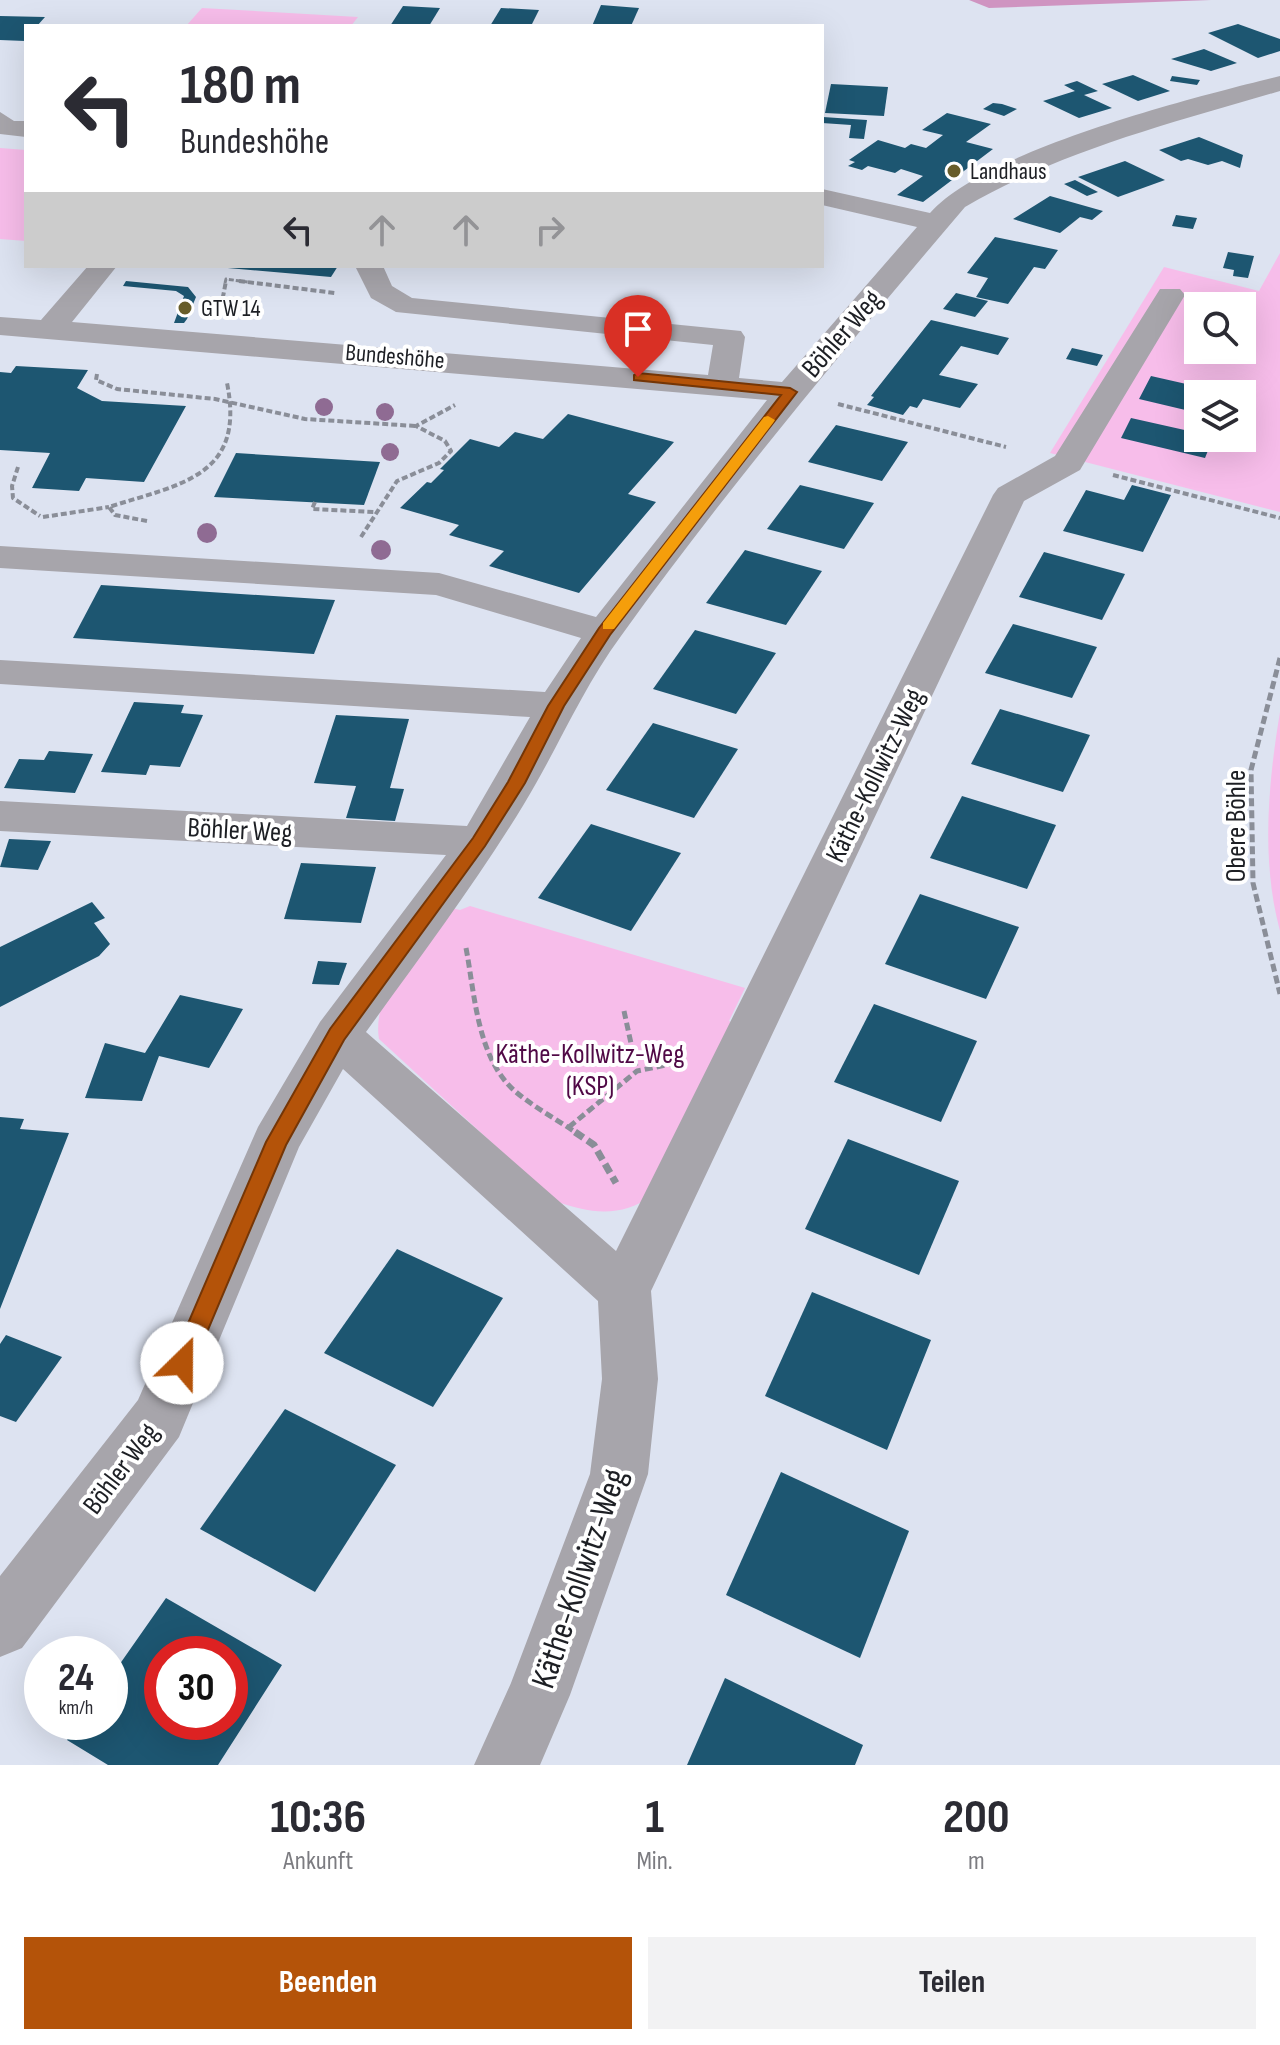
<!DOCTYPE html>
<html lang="de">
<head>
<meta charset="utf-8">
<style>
	:root { --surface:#fff; --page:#f2f2f3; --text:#2b2b33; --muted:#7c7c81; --accent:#b45309 }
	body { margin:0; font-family:"Sofia Sans Condensed",sans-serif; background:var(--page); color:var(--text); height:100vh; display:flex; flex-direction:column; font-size:30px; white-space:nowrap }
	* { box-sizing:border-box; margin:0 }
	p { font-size:26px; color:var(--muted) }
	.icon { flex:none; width:44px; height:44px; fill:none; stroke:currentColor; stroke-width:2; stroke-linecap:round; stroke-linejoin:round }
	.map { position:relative; height:1765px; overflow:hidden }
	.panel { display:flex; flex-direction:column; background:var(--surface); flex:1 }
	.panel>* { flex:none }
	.hud { position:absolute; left:24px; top:24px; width:800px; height:244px; border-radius:0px; box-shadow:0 8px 32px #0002; background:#fff; color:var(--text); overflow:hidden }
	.buttons { position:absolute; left:1184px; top:292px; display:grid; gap:16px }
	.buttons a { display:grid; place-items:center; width:72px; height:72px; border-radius:0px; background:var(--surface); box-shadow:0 8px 32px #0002; font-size:40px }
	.speed { position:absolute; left:24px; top:1636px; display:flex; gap:16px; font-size:40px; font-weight:700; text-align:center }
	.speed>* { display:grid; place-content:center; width:104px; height:104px; border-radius:50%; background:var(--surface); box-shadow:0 8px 32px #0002; line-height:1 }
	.speed small { font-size:20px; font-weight:400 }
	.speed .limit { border:12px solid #d22; background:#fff; color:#111 }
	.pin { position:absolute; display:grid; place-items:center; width:68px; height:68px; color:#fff; margin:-82px -34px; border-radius:50% 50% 50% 0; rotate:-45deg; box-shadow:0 0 8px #0007 }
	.pin .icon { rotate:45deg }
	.me { position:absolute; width:88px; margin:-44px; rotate:23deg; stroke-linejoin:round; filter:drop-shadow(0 0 6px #0008) }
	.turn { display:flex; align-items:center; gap:28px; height:168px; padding:0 24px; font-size:36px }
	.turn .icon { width:104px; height:104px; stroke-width:2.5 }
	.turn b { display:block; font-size:56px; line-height:68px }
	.lanes { display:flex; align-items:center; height:76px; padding:0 24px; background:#0003; justify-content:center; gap:40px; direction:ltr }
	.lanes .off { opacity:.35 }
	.eta { display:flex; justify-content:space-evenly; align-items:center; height:136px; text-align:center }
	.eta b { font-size:48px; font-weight:700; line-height:56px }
	.action { display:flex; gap:16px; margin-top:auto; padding:16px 24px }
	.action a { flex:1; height:92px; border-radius:0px; background:var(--accent); color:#fff; font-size:32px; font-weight:700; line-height:92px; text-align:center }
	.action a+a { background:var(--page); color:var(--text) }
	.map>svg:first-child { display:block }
	.green { fill:#f7bdea; fill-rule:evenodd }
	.forest { fill:#cf94c1 }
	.building { fill:#1d5671; fill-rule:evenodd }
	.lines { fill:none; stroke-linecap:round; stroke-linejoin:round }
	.path-far3 { stroke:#8a8e98; stroke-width:3; stroke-dasharray:5 2; stroke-linecap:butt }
	.path-far2 { stroke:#8a8e98; stroke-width:4; stroke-dasharray:6 3; stroke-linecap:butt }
	.path-far1 { stroke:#8a8e98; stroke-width:5; stroke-dasharray:8 4; stroke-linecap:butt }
	.path { stroke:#8a8e98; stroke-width:7; stroke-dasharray:10 5; stroke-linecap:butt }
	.minor { fill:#a7a5ab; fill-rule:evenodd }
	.tree { fill:#8f6b93 }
	.route { fill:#b45309; stroke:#753606; stroke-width:2 }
	.slow { fill:#f59e0b }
	.poi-dot { fill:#685d2a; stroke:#fff; stroke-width:3 }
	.labels { text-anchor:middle; stroke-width:8; stroke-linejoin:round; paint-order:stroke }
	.far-poi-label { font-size:24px; fill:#1d1f24; stroke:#fff; text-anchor:start }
	.far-street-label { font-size:24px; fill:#1d1f24; stroke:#fff }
	.street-label { font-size:28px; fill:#1d1f24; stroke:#fff }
	.park-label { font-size:28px; fill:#500946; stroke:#fff }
	.near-street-label { font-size:34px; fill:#1d1f24; stroke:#fff }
</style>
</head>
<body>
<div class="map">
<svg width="1280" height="1765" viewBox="0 0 1280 1765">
	<rect width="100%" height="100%" fill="#dde3f1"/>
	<g class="green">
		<polygon points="202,8 358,17 351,26 186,26"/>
		<polygon points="0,148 26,150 26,241 0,239"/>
		<path d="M1280 253V512L1050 453 1164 267 1259 291ZM1198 306H1242V350H1198ZM1198 394H1242V438H1198Z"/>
		<path d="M1280 712V931C1261 861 1268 784 1280 712Z"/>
		<path d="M470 906 745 988 729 1021 735 1024 653 1195C621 1218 591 1214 555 1201L379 1039C371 990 420 945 448 907L460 910Z"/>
	</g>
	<polygon class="forest" points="969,0 1211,0 989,8"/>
	<g class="building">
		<polygon points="601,5 639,8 631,26 592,26"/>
		<polygon points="403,6 440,8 429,26 390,26"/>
		<polygon points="501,8 539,10 531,26 490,26"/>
		<polygon points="0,16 45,17 37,26 26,26 25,41 0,40"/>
		<polygon points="1238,24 1280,39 1280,51 1258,58 1208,33"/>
		<polygon points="1204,49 1237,63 1211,71 1171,59"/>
		<polygon points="1133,75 1170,91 1138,101 1102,84"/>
		<polygon points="1172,76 1200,80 1197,85 1170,81"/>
		<polygon points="1077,81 1098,91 1084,95 1112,108 1079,118 1043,101 1075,91 1064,85"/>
		<polygon points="831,84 888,87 884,116 825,113"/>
		<polygon points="993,103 1002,104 1017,109 1004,116 983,109"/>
		<polygon points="947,113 991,124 966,142 993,149 923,202 897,195 923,176 901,169 895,173 868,166 862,170 848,166 855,162 849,160 878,140 905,148 911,144 926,148 943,135 922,130"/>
		<polygon points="823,117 867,120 864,139 849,138 851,125 822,123"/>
		<polygon points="1199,137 1243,155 1240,168 1222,161 1208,165 1188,159 1181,161 1159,150"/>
		<polygon points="1125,161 1165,180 1118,197 1078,177"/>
		<polygon points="1075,180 1098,192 1087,196 1064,184"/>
		<polygon points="1050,196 1103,211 1092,220 1080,217 1060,233 1013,219"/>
		<polygon points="1176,215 1197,218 1193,229 1172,226"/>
		<polygon points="995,237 1058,250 1045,269 1034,267 1008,304 976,297 988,278 967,273"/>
		<polygon points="1228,252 1254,256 1248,278 1233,276 1234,270 1223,268"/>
		<polygon points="205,266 338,266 331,277"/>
		<polygon points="126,281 188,287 196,297 187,319 184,323 174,323 184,296 176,291 123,286"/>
		<polygon points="956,293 988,301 975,317 943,309"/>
		<polygon points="931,320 1009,338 998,355 961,346 939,375 978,384 960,408 923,399 917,408 910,406 903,415 867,405 874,397 871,396"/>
		<polygon points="1072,348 1103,355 1097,366 1066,359"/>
		<polygon points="16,366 88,370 77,388 102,401 186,406 144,482 86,478 79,491 32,488 50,453 0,450 0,372 11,373"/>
		<polygon points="1151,376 1226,393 1225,394 1198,394 1198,413 1139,399"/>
		<polygon points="568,414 674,442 628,494 656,502 579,593 489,566 504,551 449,535 459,525 400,508 427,482 431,483 444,470 440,469 470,439 499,447 515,432 543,439"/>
		<polygon points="1131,418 1198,433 1198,438 1213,438 1205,458 1121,438"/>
		<polygon points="836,425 908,442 882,481 808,462"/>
		<polygon points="236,453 380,462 364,505 214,497"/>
		<polygon points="800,485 874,503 844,549 767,529"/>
		<polygon points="1132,485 1171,495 1143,552 1063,531 1086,490 1124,500"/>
		<polygon points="745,550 822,571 786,625 706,603"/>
		<polygon points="1044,552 1125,574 1102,620 1019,597"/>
		<polygon points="101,585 335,600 314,654 73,638"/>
		<polygon points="1013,624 1097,647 1072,698 985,673"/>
		<polygon points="695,630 776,653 736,714 653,689"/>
		<polygon points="134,702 184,705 181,713 203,715 180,767 150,765 146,775 101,772"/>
		<polygon points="1000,709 1090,735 1063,792 971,764"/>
		<polygon points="336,715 409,719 390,788 404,789 395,821 346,818 356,786 314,783"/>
		<polygon points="653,723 738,749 694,818 606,790"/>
		<polygon points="49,751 93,754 75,793 4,788 19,759 44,760"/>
		<polygon points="962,796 1056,825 1027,889 930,858"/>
		<polygon points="591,824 681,853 631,931 538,898"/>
		<polygon points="9,839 51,841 38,870 0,867"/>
		<polygon points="301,863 376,867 361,923 284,919"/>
		<polygon points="920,894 1019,927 986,999 885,964"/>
		<polygon points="92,902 105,918 94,923 110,944 99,956 0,1007 0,947"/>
		<polygon points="318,961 347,963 339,985 312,984"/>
		<polygon points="180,995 243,1009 209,1068 159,1056 142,1101 85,1098 105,1043 145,1053"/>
		<polygon points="874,1004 977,1041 941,1122 834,1082"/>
		<polygon points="0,1117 24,1119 20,1129 69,1133 0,1309"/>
		<polygon points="848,1139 959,1181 919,1275 805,1229"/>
		<polygon points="397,1249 503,1298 433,1407 324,1353"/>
		<polygon points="812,1292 931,1340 887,1450 765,1396"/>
		<polygon points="6,1335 62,1357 16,1422 0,1416 0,1344"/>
		<polygon points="285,1409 396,1465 315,1592 200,1529"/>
		<polygon points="781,1472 909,1531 860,1658 726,1595"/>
		<path d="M166 1598 282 1665 218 1765H108L67 1740 79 1722H110V1678ZM162 1654H230V1722H162Z"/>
		<polygon points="725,1678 863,1745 855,1765 687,1765"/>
	</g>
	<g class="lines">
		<polyline class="path-far3" points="225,283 226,279 254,283"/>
		<g class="path-far2">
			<polyline points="239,281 335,293"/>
			<polyline points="221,307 226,281"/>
			<polyline points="97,374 96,380 117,389 215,399 305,419 416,426"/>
			<polyline points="838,404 1006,447"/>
			<polyline points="18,467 12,486 13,498 40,516"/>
			<polyline points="1113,475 1280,518"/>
			<polyline points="315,502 312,509 375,512"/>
			<polyline points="43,517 109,507"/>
			<path d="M147 521 115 515 109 507C180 484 246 477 227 383"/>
			<polyline points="361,537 397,481 439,463 451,451 445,441 416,426 455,405"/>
		</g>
		<g class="path-far1">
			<polyline points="1280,658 1251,770 1253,883 1280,994"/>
			<path d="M466 948C475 995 477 1059 516 1092 535 1108 558 1120 578 1134"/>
			<polyline points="624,1011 637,1071"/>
			<polyline points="569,1127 637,1071 676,1063"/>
		</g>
		<polyline class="path" points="575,1132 594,1145 616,1183"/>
		<g class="minor">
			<path d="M1280 76V91C1172 123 1063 150 965 207 846 347 728 487 621 636 582 689 558 748 524 804 476 883 420 957 366 1032L616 1251 993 495 998 488 1055 456 1160 289H1180L1185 295 1080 470 1024 501 651 1291 658 1379 648 1474 570 1695 540 1765H474L511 1683 590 1474 602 1379 598 1301 343 1069 299 1147 179 1437 22 1648 0 1657V1576L138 1400 258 1127 320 1022 446 855 0 831V801L467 826 530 717 0 684V660L545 692 581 638 436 595 0 568V546L439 573 596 617 767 400 0 335V317L41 320 88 266H117L72 322 708 375 713 345 396 312 371 298 355 266H383L392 286 412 298 741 331 745 337 739 378 782 382 917 227 822 205V189L930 213C985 150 1194 97 1280 76Z"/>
			<polygon points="0,112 14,121 26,121 26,137 0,134"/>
		</g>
	</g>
	<g class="tree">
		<circle cx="324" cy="407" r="9"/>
		<circle cx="385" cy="412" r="9"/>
		<circle cx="390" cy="452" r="9"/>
		<circle cx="207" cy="533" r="10"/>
		<circle cx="381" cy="550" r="10"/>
	</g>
	<polygon class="route" points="638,373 790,388 797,392 610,635 564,706 525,783 485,846 344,1040 286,1145 191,1370 182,1373 174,1370 171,1363 266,1142 330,1029 473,838 508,782 548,706 599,628 781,395 634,380 634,375"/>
	<polygon class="slow" points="768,416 775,420 773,423 614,629 603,629 603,623 764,417"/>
	<g class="poi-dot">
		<circle cx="954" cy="171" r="8"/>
		<circle cx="185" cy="308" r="8"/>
	</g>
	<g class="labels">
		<g class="far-poi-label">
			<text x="970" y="179">Landhaus</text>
			<text x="201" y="316">GTW 14</text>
		</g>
		<g class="far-street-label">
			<text transform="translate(395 356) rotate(5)" y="8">Bundeshöhe</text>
		</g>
		<g class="street-label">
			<text transform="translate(841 333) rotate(-49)" y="10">Böhler Weg</text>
			<text transform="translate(874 775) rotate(-64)" y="10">Käthe-Kollwitz-Weg</text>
			<text transform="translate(1235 826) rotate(-90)" y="10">Obere Böhle</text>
			<text transform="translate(240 829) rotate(3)" y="10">Böhler Weg</text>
			<text transform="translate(120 1468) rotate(-53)" y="10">Böhler Weg</text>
		</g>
		<g class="park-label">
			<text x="590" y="1063">Käthe-Kollwitz-Weg<tspan x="590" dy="32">(KSP)</tspan></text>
		</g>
		<g class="near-street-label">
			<text transform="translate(578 1578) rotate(-71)" y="12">Käthe-Kollwitz-Weg</text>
		</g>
	</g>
</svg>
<div class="buttons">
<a><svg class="icon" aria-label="search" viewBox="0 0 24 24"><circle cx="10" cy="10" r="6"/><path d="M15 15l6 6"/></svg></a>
<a><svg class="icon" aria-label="layers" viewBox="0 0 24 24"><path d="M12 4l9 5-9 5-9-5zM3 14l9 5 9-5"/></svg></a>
</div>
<div class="speed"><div>24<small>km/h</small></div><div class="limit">30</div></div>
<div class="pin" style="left:638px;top:377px;background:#d93025"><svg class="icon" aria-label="arrive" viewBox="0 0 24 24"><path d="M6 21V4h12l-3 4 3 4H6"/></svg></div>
<svg class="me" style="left:182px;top:1363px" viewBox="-20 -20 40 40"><circle r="19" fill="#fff"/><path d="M0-13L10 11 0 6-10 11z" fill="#b45309"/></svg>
<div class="hud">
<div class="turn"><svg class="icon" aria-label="left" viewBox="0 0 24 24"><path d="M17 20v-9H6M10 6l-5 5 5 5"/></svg><div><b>180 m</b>Bundeshöhe</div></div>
<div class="lanes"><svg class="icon" aria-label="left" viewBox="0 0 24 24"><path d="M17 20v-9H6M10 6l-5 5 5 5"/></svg><svg class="icon off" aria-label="ahead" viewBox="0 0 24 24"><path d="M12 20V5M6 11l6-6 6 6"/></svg><svg class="icon off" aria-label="ahead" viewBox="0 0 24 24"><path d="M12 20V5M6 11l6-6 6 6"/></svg><svg class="icon off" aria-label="right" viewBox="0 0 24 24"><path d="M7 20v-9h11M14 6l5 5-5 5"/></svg></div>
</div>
</div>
<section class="panel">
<div class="eta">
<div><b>10:36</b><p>Ankunft</p></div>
<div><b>1</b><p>Min.</p></div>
<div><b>200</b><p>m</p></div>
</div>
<div class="action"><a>Beenden</a><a>Teilen</a></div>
</section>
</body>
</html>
